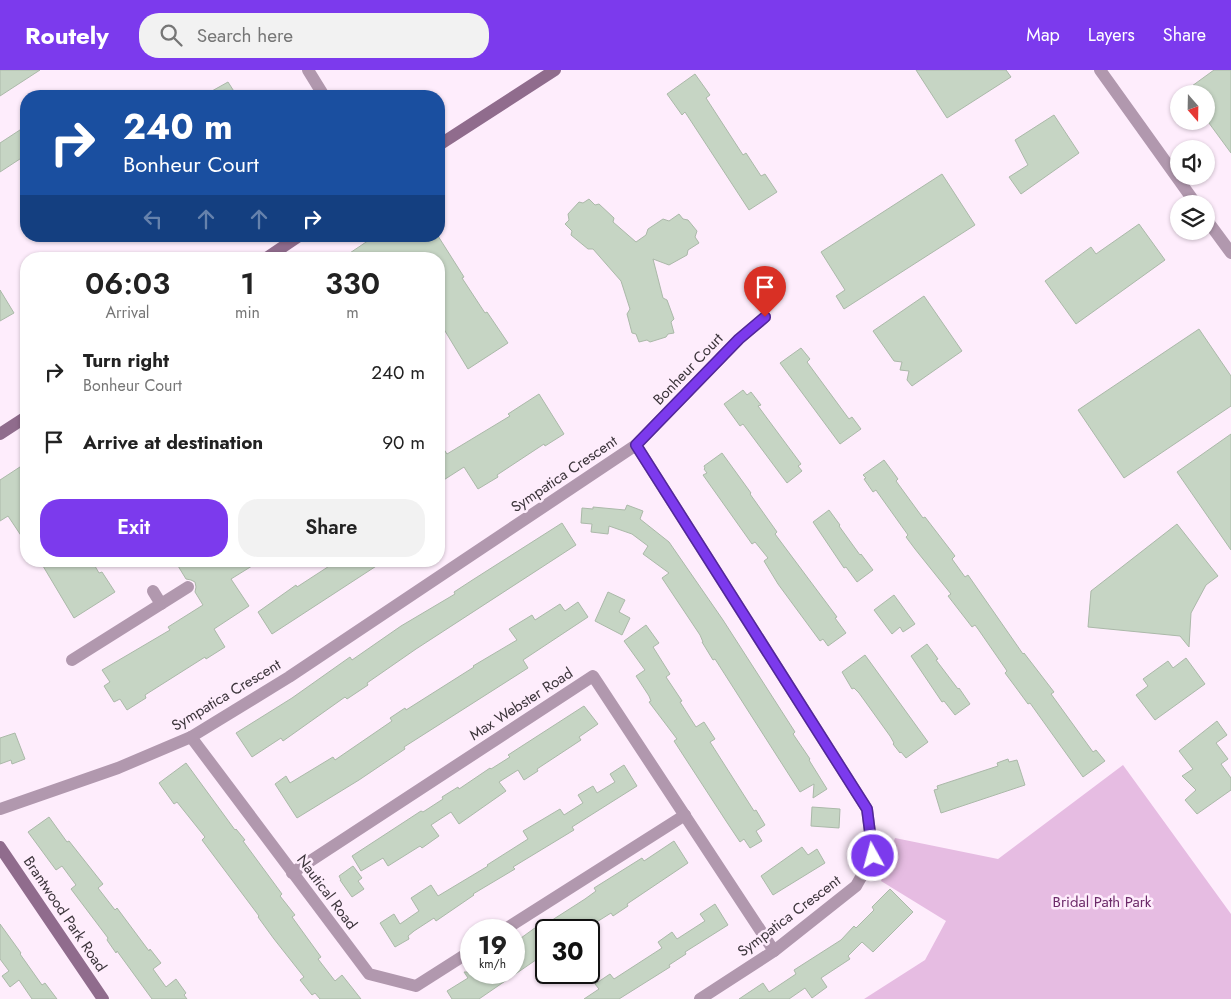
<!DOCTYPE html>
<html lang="en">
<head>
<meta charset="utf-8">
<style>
	:root { --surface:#fff; --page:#f2f2f2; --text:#222; --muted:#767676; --accent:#7c3aed }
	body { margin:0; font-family:Jost,sans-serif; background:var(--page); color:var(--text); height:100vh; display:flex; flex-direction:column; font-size:19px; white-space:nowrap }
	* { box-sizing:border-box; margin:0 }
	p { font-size:16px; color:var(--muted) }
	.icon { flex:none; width:28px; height:28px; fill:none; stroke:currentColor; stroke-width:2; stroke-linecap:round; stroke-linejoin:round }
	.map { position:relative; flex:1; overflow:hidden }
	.drawer { position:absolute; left:20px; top:182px; width:425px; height:315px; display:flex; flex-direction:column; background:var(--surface); border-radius:20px; box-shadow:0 1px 4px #0004 }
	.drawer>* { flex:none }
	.banner { position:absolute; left:20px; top:20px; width:425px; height:152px; border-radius:20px; box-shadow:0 1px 4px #0004; background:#1a4fa0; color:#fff; overflow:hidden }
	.needle { width:32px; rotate:160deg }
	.fabs { position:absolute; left:1170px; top:15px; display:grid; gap:10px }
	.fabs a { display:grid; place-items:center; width:45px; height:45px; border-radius:50%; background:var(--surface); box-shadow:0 1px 4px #0004; font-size:25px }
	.speed { position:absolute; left:460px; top:849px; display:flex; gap:10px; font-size:25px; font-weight:700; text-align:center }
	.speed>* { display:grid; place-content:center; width:65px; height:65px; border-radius:50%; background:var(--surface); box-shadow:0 1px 4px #0004; line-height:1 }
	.speed small { font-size:12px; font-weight:400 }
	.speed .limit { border:2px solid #111; border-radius:8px; background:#fff; color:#111 }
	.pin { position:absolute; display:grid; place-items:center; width:42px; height:42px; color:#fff; margin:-51px -21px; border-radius:50% 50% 50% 0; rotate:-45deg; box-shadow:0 0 5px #0007 }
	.pin .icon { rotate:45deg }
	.me { position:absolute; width:55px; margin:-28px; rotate:353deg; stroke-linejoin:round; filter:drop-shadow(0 0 4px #0008) }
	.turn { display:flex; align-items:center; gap:18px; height:105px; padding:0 20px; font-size:22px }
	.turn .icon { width:65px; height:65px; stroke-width:2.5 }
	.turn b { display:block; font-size:35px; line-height:42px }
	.lanes { display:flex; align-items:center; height:48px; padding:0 20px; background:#0003; justify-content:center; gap:25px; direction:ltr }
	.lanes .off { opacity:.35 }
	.eta { display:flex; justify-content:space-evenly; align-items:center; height:85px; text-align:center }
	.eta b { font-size:30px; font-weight:600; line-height:35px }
	.cta { display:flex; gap:10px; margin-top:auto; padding:10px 20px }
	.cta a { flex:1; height:58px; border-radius:20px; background:var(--accent); color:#fff; font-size:20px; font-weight:600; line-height:58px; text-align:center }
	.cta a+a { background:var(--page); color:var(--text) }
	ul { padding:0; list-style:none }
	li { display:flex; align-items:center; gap:15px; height:70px; padding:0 20px }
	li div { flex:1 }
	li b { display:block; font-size:19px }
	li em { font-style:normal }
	header { display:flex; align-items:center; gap:30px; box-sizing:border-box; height:70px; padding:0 25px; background:var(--accent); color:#fff }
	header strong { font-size:24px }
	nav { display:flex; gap:28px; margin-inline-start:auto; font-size:18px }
	.search { width:350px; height:45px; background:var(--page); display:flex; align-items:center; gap:12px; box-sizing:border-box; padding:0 18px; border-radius:20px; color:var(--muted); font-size:19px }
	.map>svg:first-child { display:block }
	.green { fill:#e6bce2 }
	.building { fill:#c6d5c4; stroke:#abb9a9 }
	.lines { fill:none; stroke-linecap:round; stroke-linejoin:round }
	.street { stroke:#b198ae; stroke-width:12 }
	.secondary { stroke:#906c8d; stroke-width:12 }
	.route-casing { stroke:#51269a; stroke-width:12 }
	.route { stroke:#7c3aed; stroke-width:9 }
	.labels { text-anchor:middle; stroke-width:5; stroke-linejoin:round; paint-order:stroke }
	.street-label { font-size:15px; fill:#3c353b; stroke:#feedfc }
	.park-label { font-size:15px; fill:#6c2a69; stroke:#feedfc }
</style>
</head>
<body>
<header>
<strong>Routely</strong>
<div class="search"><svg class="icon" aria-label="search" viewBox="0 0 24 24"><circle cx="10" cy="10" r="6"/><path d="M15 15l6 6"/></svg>Search here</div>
<nav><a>Map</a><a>Layers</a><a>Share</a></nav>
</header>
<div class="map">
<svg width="1231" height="929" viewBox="0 0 1231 929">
	<rect width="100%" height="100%" fill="#feedfc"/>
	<polygon class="green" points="1123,695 1231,844 1231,929 864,929 925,890 946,851 881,811 895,768 998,789"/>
	<g class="building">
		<polygon points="0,0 40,0 0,26"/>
		<polygon points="916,0 1006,0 1011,7 947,48"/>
		<polygon points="1214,0 1231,0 1231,83 1206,49 1206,24 1181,24"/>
		<polygon points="695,4 710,25 706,28 743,85 746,83 761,106 765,104 777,122 749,140 685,42 682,45 667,24"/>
		<polygon points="228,12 237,26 203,26"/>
		<polygon points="1054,45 1079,83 1021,124 1009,107 1028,95 1015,70"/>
		<polygon points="26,56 26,85 0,102 0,73"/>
		<polygon points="942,104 975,155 844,239 836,226 845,220 821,182"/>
		<polygon points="589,129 595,135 599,134 614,148 613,152 636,172 646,165 648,159 663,149 669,151 679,144 683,149 688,150 697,161 695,167 699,173 688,180 687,185 669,195 653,189 663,228 667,230 674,249 671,252 674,263 668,264 666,267 650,272 647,270 639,272 636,264 632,263 627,244 630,239 621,211 593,179 588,179 571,165 572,161 565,154 569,150 568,144 579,132 583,133"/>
		<polygon points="1139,154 1165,190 1076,254 1045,211 1091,177 1096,184"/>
		<polygon points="375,166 438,166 464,207 462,208 485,243 487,242 508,273 468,299 439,251 439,189 341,189"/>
		<polygon points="0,220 14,243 0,251"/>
		<polygon points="924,226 962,281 912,316 907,310 909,301 900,300 902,292 894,291 873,261"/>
		<polygon points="1199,259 1231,306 1231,336 1124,408 1078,340"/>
		<polygon points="801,278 810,289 807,292 849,349 852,347 861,359 840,374 780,293"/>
		<polygon points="743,320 747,325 751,322 761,335 758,336 801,394 798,396 802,401 787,413 743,354 740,356 724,334"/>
		<polygon points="539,324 564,364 545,376 544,374 497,405 498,407 478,419 464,397 439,413 439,372 447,384 510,346 508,344"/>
		<polygon points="1231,364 1231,480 1177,402"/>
		<polygon points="722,383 751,423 750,424 777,462 775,464 837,547 835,548 846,563 828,576 823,569 820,571 778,514 764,491 768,488 755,472 752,474 703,405 707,403 704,399 705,398 704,396"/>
		<polygon points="884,390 898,409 896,411 923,448 925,447 955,486 952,489 965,507 968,505 1023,584 1024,583 1054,622 1051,624 1093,682 1096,680 1105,691 1083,707 1030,633 1028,634 1014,615 1005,603 1007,601 1005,598 978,559 975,555 972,557 948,526 951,524 915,479 906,467 908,465 878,423 876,420 873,422 864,409 866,408 863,405"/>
		<polygon points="26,393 26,473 8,446 0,451 0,410"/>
		<polygon points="627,435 643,441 640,449 669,472 723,550 795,662 793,664 810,689 809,690 827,719 813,728 814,714 800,722 715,589 713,590 702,572 703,572 700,565 662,508 669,503 643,484 648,476 632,464 609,456 608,464 591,462 592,454 581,453 582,438 593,439 593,437 625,440"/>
		<polygon points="829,440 840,455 839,456 860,485 861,484 873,500 857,512 846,497 844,498 813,452"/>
		<polygon points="562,453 576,475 416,579 367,613 368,615 347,629 345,627 283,671 281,668 252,687 236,663 292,628 350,587 352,590 401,556 455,524 454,522 474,509"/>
		<polygon points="1177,454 1218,506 1206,515 1191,543 1189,577 1180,566 1088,557 1091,521"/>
		<polygon points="40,491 92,491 99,503 102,502 115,522 74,548"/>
		<polygon points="175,491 260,491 231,509 249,536 214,559 225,577 206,589 205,587 145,625 146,628 127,640 120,629 114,632 104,616 110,612 102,600 170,560 168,557 203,535 195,522 196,517 195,512 191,510 186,509"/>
		<polygon points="337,491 384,491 272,564 258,542 296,515 297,517"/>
		<polygon points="608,522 625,530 619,542 630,548 622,565 595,551"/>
		<polygon points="894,525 915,554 903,562 900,557 892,564 874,540"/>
		<polygon points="578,532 588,547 523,590 528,598 404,677 405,679 359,710 297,748 275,714 286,706 290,713 333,687 335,690 392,651 390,648 405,638 406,640 474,597 473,596 517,570 509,559 532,545 535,550 560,534 565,541"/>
		<polygon points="646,555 659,573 653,577 670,604 666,607 682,631 680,632 696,657 704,652 715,669 710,672 754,741 756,740 765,755 756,761 762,771 750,778 744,769 740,772 726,751 674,671 677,669 649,632 651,631 649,626 636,606 645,600 624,571"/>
		<polygon points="927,574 938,589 936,590 958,619 959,618 970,634 955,645 944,631 942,632 911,586"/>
		<polygon points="865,585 928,672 906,688 901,682 900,683 893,674 894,673 890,666 859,623 854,618 852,619 842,602"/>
		<polygon points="1186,588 1205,614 1155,650 1136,625 1148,616 1143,609 1168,591 1173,598"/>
		<polygon points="584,636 598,654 579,667 581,670 537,699 538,701 524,710 518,700 499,712 506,721 459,754 451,742 431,755 439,766 422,778 420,776 388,796 383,788 361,801 352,786 421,741 423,742 443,729 442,727 458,717 459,719 490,698 491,699 510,687 508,685"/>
		<polygon points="1217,651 1227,665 1216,673 1228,689 1221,694 1231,708 1231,720 1197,744 1185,730 1196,720 1182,706 1193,699 1179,681"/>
		<polygon points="15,663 25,689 12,694 11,690 0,694 0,668"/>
		<polygon points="1008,689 1009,692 1017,690 1025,715 941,743 934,720 938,719 937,716 998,696 997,693"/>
		<polygon points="186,693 235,760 236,759 245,770 243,771 282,824 280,826 295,845 292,847 321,887 318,889 335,911 342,905 361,929 320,929 315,923 312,925 300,910 304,907 274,869 258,847 259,846 202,770 205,767 177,732 174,734 159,713"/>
		<polygon points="624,695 637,716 572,757 574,760 513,797 515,799 473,824 474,825 436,851 434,848 414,861 408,866 409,869 395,877 380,853 394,844 400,854 419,841 411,828 431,815 438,826 488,796 487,795 528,769 523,761 560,739 564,745 583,733 578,725 593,716 597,723 615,712 610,704"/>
		<polygon points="812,737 840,739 839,758 811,756"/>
		<polygon points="49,747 67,772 69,771 103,814 98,818 115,840 117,838 149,881 150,879 161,893 153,899 166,917 176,909 186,923 184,925 187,929 152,929 117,881 116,883 107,870 108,868 71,819 76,815 62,796 56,800 28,762"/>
		<polygon points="674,771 688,793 627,834 628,836 613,846 611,843 584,860 546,860 546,883 479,929 452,929 447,921 468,908 464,902 514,902 514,873 546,850 546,854 585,829 596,821 594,818 642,788 644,791"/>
		<polygon points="802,777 808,785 817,779 825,793 773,825 761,806"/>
		<polygon points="353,796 362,808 358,811 364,819 352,827 340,810 341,810 339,806"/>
		<polygon points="890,819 913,842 873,882 862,872 848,886 850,889 821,908 827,917 812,928 805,918 789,929 739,929 763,913 769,922 796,904 794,900 841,870 854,856 856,858 874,840 872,837"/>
		<polygon points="715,834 728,855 685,882 686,884 669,895 670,897 619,929 584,929 599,919 595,914 610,904 614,909 662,878 658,872 672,862 677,869 705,851 700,844"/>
		<polygon points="0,854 21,883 20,884 42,915 45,913 57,929 32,929 19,910 10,917 2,906 9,901 0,889"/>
	</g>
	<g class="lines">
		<g class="street">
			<polyline points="308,0 324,26"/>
			<polyline points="1100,0 1196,134"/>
			<polyline points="1206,149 1231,183"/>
			<polyline points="636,375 867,739 873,786 856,816 774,881 700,929"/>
			<polyline points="153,521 161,534"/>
			<polyline points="72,590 188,517"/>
			<polyline points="191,667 369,904 416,916 471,881"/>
			<polyline points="0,739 118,698 191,667 289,607 636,375 739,269 765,247"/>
			<polyline points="292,803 593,606 774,881"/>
			<polyline points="504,860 685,745"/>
		</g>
		<g class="secondary">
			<polyline points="439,75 555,0"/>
			<polyline points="265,189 299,166"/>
			<polyline points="0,364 26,347"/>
			<polyline points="0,777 103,929"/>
		</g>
	</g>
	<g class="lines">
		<g class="route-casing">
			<polyline id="route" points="765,247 739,269 636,375 867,739 873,786"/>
		</g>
		<use href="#route" class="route"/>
	</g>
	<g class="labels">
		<g class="street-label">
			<text transform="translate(688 299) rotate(-46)" y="5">Bonheur Court</text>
			<text transform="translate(564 404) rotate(-34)" y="5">Sympatica Crescent</text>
			<text transform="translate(226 625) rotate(-31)" y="5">Sympatica Crescent</text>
			<text transform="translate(521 634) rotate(-33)" y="5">Max Webster Road</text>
			<text transform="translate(327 822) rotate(53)" y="5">Nautical Road</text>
			<text transform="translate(65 844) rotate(56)" y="5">Brantwood Park Road</text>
			<text transform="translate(789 846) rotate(-37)" y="5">Sympatica Crescent</text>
		</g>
		<g class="park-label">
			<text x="1102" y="837">Bridal Path Park</text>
		</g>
	</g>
</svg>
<div class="fabs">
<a><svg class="needle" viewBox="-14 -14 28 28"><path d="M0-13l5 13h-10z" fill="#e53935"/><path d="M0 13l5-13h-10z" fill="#767676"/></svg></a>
<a><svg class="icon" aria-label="sound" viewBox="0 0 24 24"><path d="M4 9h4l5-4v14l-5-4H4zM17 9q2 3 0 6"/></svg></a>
<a><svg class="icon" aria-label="layers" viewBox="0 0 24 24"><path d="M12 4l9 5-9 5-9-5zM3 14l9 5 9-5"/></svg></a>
</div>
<div class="speed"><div>19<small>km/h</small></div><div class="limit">30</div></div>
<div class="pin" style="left:765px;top:247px;background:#d93025"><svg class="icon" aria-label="arrive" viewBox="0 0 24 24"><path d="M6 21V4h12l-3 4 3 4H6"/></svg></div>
<svg class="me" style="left:873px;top:786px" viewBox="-20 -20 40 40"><circle r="17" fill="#7c3aed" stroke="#fff" stroke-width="3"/><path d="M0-11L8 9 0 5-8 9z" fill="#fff"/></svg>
<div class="banner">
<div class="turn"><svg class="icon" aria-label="right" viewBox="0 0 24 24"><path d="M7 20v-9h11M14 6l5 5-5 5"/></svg><div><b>240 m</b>Bonheur Court</div></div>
<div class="lanes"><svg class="icon off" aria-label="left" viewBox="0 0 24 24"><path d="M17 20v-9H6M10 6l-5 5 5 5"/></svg><svg class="icon off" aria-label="ahead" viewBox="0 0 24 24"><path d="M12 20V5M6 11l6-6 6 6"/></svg><svg class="icon off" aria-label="ahead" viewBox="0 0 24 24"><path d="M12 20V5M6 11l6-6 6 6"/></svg><svg class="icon" aria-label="right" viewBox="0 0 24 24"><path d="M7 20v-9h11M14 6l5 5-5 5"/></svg></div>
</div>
<section class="drawer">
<div class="eta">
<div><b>06:03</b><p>Arrival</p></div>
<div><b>1</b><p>min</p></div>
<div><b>330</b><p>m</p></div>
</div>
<ul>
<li><svg class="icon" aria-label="right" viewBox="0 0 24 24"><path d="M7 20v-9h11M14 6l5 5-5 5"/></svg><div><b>Turn right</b><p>Bonheur Court</p></div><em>240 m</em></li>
<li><svg class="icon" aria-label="arrive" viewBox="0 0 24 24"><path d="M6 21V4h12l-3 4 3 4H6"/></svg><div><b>Arrive at destination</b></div><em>90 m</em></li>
</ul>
<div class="cta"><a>Exit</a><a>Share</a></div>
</section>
</div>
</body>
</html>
